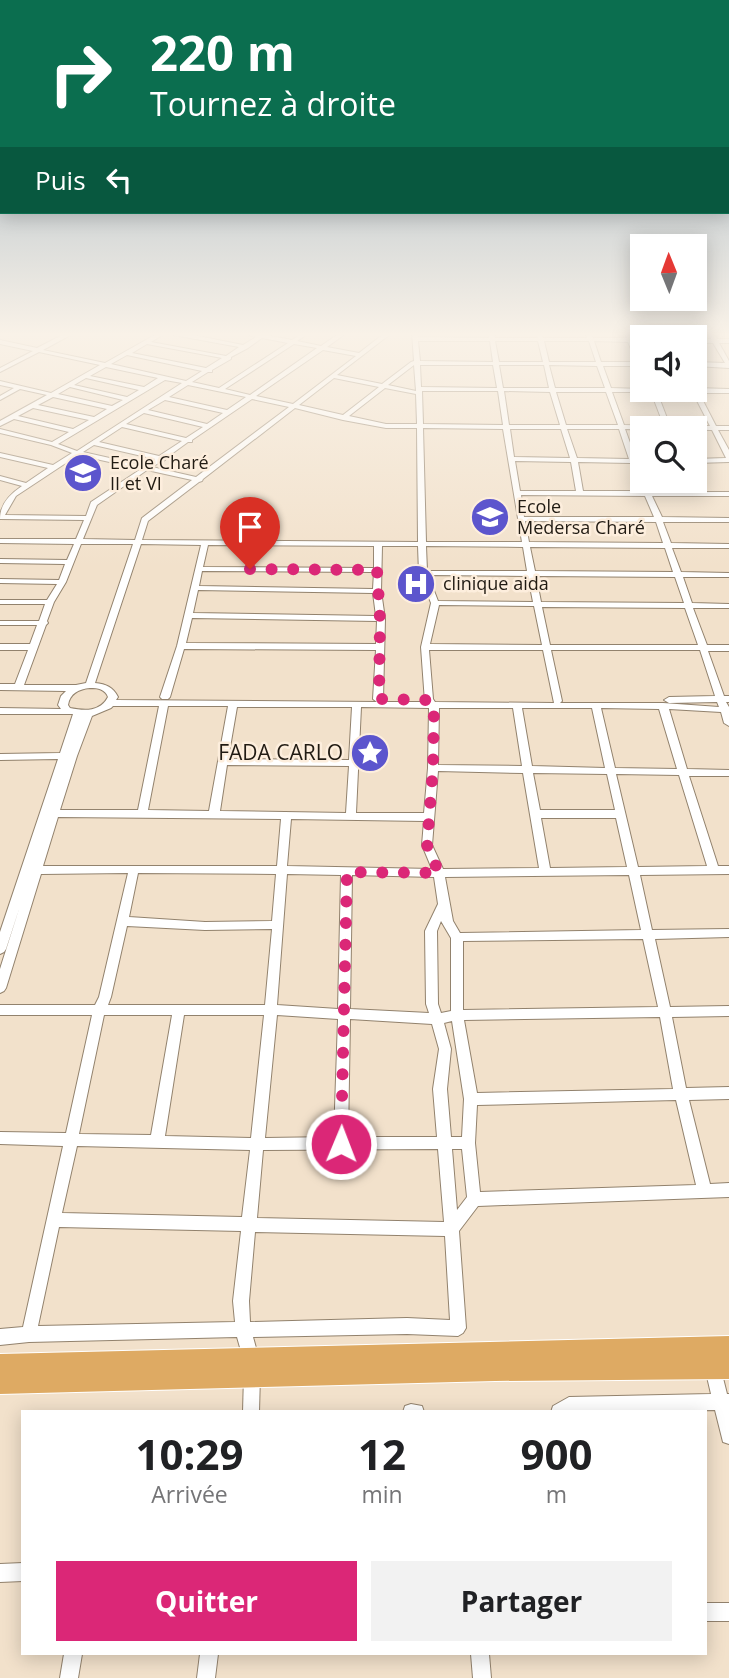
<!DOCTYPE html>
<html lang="fr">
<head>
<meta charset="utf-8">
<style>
	:root { --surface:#fff; --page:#f2f2f2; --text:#202124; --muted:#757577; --accent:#db2777 }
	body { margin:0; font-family:"Open Sans",sans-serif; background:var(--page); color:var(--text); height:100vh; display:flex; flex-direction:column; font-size:26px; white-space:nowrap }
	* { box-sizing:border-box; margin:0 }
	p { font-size:23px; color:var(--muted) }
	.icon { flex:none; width:38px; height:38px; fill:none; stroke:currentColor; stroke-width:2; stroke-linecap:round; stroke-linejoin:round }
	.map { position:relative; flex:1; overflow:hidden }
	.drawer { position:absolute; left:21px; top:1410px; width:686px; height:245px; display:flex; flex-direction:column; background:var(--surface); border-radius:0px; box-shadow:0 4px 18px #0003 }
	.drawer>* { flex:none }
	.top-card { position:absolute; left:0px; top:0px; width:730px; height:214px; box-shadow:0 4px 18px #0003; background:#0b6e4f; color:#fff; overflow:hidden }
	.needle { width:46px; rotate:359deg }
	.buttons { position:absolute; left:630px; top:234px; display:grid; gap:14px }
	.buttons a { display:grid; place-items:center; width:77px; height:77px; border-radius:0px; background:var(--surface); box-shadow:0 4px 18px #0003; font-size:35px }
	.pin { position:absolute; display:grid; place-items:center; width:60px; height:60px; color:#fff; margin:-72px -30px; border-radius:50% 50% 50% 0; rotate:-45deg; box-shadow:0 0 7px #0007 }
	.pin .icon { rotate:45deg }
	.me { position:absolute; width:77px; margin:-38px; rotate:1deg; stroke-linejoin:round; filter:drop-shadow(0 0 5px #0008) }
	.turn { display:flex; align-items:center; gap:24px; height:147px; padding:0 35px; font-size:32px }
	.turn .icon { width:91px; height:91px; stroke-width:2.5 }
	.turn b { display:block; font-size:49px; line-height:60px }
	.then { display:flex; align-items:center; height:66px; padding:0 35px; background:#0003; gap:14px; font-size:26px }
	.eta { display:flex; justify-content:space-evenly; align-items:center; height:119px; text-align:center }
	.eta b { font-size:42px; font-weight:700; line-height:49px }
	.cta { display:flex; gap:14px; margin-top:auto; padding:14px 35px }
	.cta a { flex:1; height:80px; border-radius:0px; background:var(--accent); color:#fff; font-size:28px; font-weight:700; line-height:80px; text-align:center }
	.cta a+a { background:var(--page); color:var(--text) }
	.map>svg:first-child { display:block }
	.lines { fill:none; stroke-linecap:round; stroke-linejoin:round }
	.minor-casing { stroke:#92826d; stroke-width:2 }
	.highway-casing { stroke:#fff; stroke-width:2 }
	.minor { fill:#fff; fill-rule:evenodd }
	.highway { fill:#deaa63; fill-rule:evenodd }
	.route { stroke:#db2777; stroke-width:12; stroke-dasharray:0 21.6 }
	.labels { text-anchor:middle; stroke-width:5; stroke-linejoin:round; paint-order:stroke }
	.far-poi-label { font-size:18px; fill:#211b13; stroke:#fdeedd; text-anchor:start }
	.poi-label { font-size:21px; fill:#211b13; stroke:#fdeedd; text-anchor:end }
</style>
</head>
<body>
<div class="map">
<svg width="729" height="1678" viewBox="0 0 729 1678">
	<rect width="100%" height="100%" fill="#f2e1cb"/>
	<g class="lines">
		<g class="minor-casing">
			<g id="minor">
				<path d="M68 332H76L43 350 105 363 160 332H178L243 345 256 337 236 332 260 334 263 332H270L265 335 292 340 304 332H311L297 341 321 346 341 332H348L327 347 359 353 386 332H393L337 375 382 384 411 362 414 361 412 332H418V337L489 338 488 332H494L495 338H538L536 332H542L543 338H587L585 332H591L593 338H627L624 332H630L632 338H642V342H634L642 362V370L638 366H603L611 388 642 389V390H695V388L729 389V393H699L716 426H729V430H718L729 450V462L695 463V459L726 458 712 430 625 429 636 459H642V463H638L642 473V481H646L650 492H698L692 481H695V478L697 479 705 492H729V496H652L662 517 729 518V522H663L671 543 729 544V548H672L681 572 729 573V577H683L692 603 729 604V608H693L707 645H729V651H708L724 696H729V702H726L729 707V726L724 723 721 712 669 709 687 769 729 770V776H689L718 866H729V874L640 875 652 930 729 929V937L655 939 670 1007 729 1006V1016L672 1017 686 1088 729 1087V1099L689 1100 710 1184 729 1183V1197L478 1206 459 1231 466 1328 463 1333 458 1336 407 1334 253 1337 259 1359 257 1365 251 1367 245 1365 237 1337 29 1342 0 1345V1329L23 1327 63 1146 0 1144V1132L66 1133 92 1015H0V1005H95L99 997 128 873 41 874 6 988 4 991 0 993V969L20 906 6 949 4 952 0 954V932L58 759 0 760V754L60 753 73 714H0V708L61 709 58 705 61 696 66 691 0 690V684H15L28 650H0V644H30L37 625H0V621H39L45 604H0V600H47L57 584 0 583V579L59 580 65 564 0 563V559L67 560 74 544 0 543V539H76L84 520 0 519C0 504 10 494 22 486L0 480V476L26 483 48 468 0 457V453L53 465 72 453 51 445 0 433V429L52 442 69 432 14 419 0 426V421L47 395 20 389 0 400V396L14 388 0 385V381L51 393 100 365 39 352 0 372V368L33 351 0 344V340L37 348ZM166 333 168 334 239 347 226 356 151 342ZM262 338 288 343 219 388 192 382 208 372H212V370L231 359V357L248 348ZM418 341H490L493 362 420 361ZM495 341H538L543 362H499ZM544 341H589L596 362H549ZM594 341 628 342 637 362H601ZM147 344 222 358 206 368 132 353ZM294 344 317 348 250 395 225 389ZM323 350 356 356 293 404 256 396ZM127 355 202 371 186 381 111 364ZM414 365 416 391 388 385ZM420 365H493L497 388 421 387ZM499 365H544L549 388H503ZM549 365 597 366 605 388H555ZM106 367 158 378 144 387 90 376ZM86 378 139 390 127 397 74 385ZM334 378 379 387 343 415 299 405ZM165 380 182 383 77 451 58 444ZM188 385 246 397 227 410 169 397ZM70 387 123 400 112 406 58 394ZM385 388 416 394 417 424H386L349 416ZM422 391H498L503 425 423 424ZM504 391 550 392 560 425H509ZM556 392H606L618 425H566ZM612 392H651L664 426 624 425ZM657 392 693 393 710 426H670ZM53 397 107 409 94 417 38 405ZM252 399 289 407 196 477 152 467 162 461 165 460 166 458 188 442H192V440ZM165 400 223 413 207 424 148 410ZM33 408 89 420 73 429 18 416ZM295 408 343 420 386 428H417L418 542 142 540 148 521 199 482 202 481 203 479ZM144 413 203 427 186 438 126 424ZM122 427 182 441 159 456 99 442ZM423 428 503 429 522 542H426ZM510 429H561L570 458 514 457ZM567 429H619L629 459 577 458ZM94 445 155 459 145 466 83 452ZM78 455 141 469 91 502 86 516 5 515 16 496ZM515 461 571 462 576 491H520ZM578 462 631 463 643 491H583ZM147 470 192 480 142 518 135 540 83 539 97 505ZM521 495 645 496 654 517H524ZM525 521 656 522 663 543 529 542ZM81 544H133L86 683 76 685H24L46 625 48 623 47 621 54 602 66 582ZM141 544 201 545 177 646 160 697 162 699H168L170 697 184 649 376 650 373 699 377 702 116 700 118 697C113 687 106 684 95 683ZM208 545 374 546V568L203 567ZM382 546H418L419 573 431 603 421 647 425 702H379L383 699 385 619 381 591ZM426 546 523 547 527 571H427ZM530 547 665 548 673 572 535 571ZM202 571 374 572 373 589 199 586ZM428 575 528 576 533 602 438 601ZM536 576 675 577 684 603 541 602ZM198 590 373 593 376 616 193 613ZM439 605 534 606 542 645 430 644ZM542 607 685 608 698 645H550ZM192 618 377 621 376 644 186 643ZM429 650H543L554 703 435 702 433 699ZM551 650H700L715 696 669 697 664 700 669 703 717 702 719 707 663 703H560L562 701ZM90 688C98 688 105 689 108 697 100 712 85 711 70 708L68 705C70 693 79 689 90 688ZM113 706H159L138 810H60L77 756 92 716 111 708ZM168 706H228L209 811 148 810ZM237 707H352L349 760 228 759ZM361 707 429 708 428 768 424 813H356ZM439 708H513L522 766 438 765ZM522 708H592L605 768 532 766ZM601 708 659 709 677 769 615 768ZM227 765 349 766 346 813 220 811ZM438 771 523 773 539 868 443 869 432 845ZM533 773 607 774 615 810H540ZM616 774 679 775 707 866 638 867ZM58 817 281 819 277 866H43ZM541 818H616L627 867 550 868ZM291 819 424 821 422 845 432 869 287 866ZM138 873 276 874 272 921 205 922 129 917ZM287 874 341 875 338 1009 277 1005ZM352 875 434 877 438 904 425 931 426 1004 429 1013 350 1009ZM629 875 641 930 460 933 453 921 445 877ZM441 921 451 938V1011L441 1013 438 1004 437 931ZM127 926 205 930 272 929 265 1005H108L111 997ZM643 939 658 1007 463 1010V941ZM104 1015H172L151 1135 79 1134ZM184 1015H264L251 1138 165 1136ZM277 1015 338 1019 334 1137 265 1138ZM660 1017 673 1089 477 1093 464 1020ZM350 1019 432 1024 439 1049 433 1089 437 1137H348ZM452 1021 464 1099 462 1137H451L447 1089 451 1049 444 1023ZM676 1100 696 1185 480 1192 475 1143 477 1105ZM77 1146 250 1150 242 1217 62 1213ZM438 1149 444 1222 257 1218 263 1150ZM452 1149H462L467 1197 457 1210ZM59 1227 241 1231 233 1301 235 1322 38 1326ZM255 1232 445 1236 450 1320 407 1318 250 1322 249 1301Z"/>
				<polygon points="662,332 668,332 670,338 664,338"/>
				<polygon points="707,332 713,332 717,339 729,339 729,343 719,343 729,361 729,368 695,366 695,362 725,363 713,343 695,343 695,339 711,339"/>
				<polygon points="713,1360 719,1362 727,1394 729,1394 729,1444 723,1442 715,1410 551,1412 553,1406 569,1397 711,1394 705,1368 707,1362"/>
				<polygon points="252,1367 258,1369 260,1375 259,1412 243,1412 244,1375 246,1369"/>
				<polygon points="411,1404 422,1406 424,1412 403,1412 405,1406"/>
				<polygon points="23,1563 23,1581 0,1582 0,1564"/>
				<rect x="705" y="1603" width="24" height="18"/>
				<polygon points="64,1654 82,1654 78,1678 60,1678"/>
				<polygon points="200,1654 218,1654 215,1678 197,1678"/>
				<polygon points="471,1654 489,1654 491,1678 473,1678"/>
			</g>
		</g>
		<g class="highway-casing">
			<polygon id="highway" points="729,1336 729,1379 495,1381 0,1394 0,1354"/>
		</g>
		<use href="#minor" class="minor"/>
		<use href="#highway" class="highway"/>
	</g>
	<linearGradient id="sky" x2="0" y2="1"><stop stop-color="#90a7b9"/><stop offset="0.59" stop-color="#f9f2e8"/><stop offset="1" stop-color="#f9f2e8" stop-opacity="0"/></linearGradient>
	<rect width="729" height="567" fill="url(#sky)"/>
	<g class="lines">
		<polyline class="route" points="250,569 377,570 380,619 379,699 428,700 434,706 433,768 427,845 439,873 347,872 341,1144"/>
	</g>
	<defs>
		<g id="school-disc" transform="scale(2.0125)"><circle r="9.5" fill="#5c55cd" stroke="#fdeedd"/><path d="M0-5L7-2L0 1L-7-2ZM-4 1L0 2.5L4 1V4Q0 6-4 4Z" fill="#fff"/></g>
		<g id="hospital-disc" transform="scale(2.0125)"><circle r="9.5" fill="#5c55cd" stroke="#fdeedd"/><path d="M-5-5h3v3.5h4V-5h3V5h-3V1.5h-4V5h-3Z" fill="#fff"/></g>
		<g id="sight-disc" transform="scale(2.0125)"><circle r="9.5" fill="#5c55cd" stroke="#fdeedd"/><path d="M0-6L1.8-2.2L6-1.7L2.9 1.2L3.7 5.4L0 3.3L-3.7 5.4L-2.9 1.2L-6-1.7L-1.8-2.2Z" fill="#fff"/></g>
	</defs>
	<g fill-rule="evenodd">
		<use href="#school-disc" x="83" y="473"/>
		<use href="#school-disc" x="490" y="517"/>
		<use href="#hospital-disc" x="416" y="584"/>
		<use href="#sight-disc" x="370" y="753"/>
	</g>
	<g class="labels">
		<g class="far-poi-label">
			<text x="110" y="469">Ecole Charé<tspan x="110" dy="21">II et VI</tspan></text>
			<text x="517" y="513">Ecole<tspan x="517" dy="21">Medersa Charé</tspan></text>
			<text x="443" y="590">clinique aida</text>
		</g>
		<g class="poi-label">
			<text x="343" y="760">FADA CARLO</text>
		</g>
	</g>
</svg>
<div class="buttons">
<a><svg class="needle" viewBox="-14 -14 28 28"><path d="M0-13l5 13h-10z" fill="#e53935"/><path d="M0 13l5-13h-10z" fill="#757577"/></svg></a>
<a><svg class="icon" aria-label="sound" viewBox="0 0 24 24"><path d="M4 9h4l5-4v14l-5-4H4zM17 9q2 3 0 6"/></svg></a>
<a><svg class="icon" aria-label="search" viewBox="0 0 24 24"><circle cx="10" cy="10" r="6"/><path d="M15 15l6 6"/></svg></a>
</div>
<div class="pin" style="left:250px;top:569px;background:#d93025"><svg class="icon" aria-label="arrive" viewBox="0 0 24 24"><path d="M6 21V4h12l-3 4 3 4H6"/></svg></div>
<svg class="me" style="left:341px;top:1144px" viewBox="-20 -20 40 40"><circle r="17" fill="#db2777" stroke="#fff" stroke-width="3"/><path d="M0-11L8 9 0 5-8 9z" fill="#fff"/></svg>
<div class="top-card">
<div class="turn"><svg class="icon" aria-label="right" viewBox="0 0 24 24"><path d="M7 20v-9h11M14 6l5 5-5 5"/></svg><div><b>220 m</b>Tournez à droite</div></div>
<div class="then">Puis<svg class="icon" aria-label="left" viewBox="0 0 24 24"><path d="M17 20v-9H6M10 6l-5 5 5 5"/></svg></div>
</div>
<section class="drawer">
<div class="eta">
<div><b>10:29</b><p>Arrivée</p></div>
<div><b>12</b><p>min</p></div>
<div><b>900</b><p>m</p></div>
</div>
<div class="cta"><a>Quitter</a><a>Partager</a></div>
</section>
</div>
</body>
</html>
